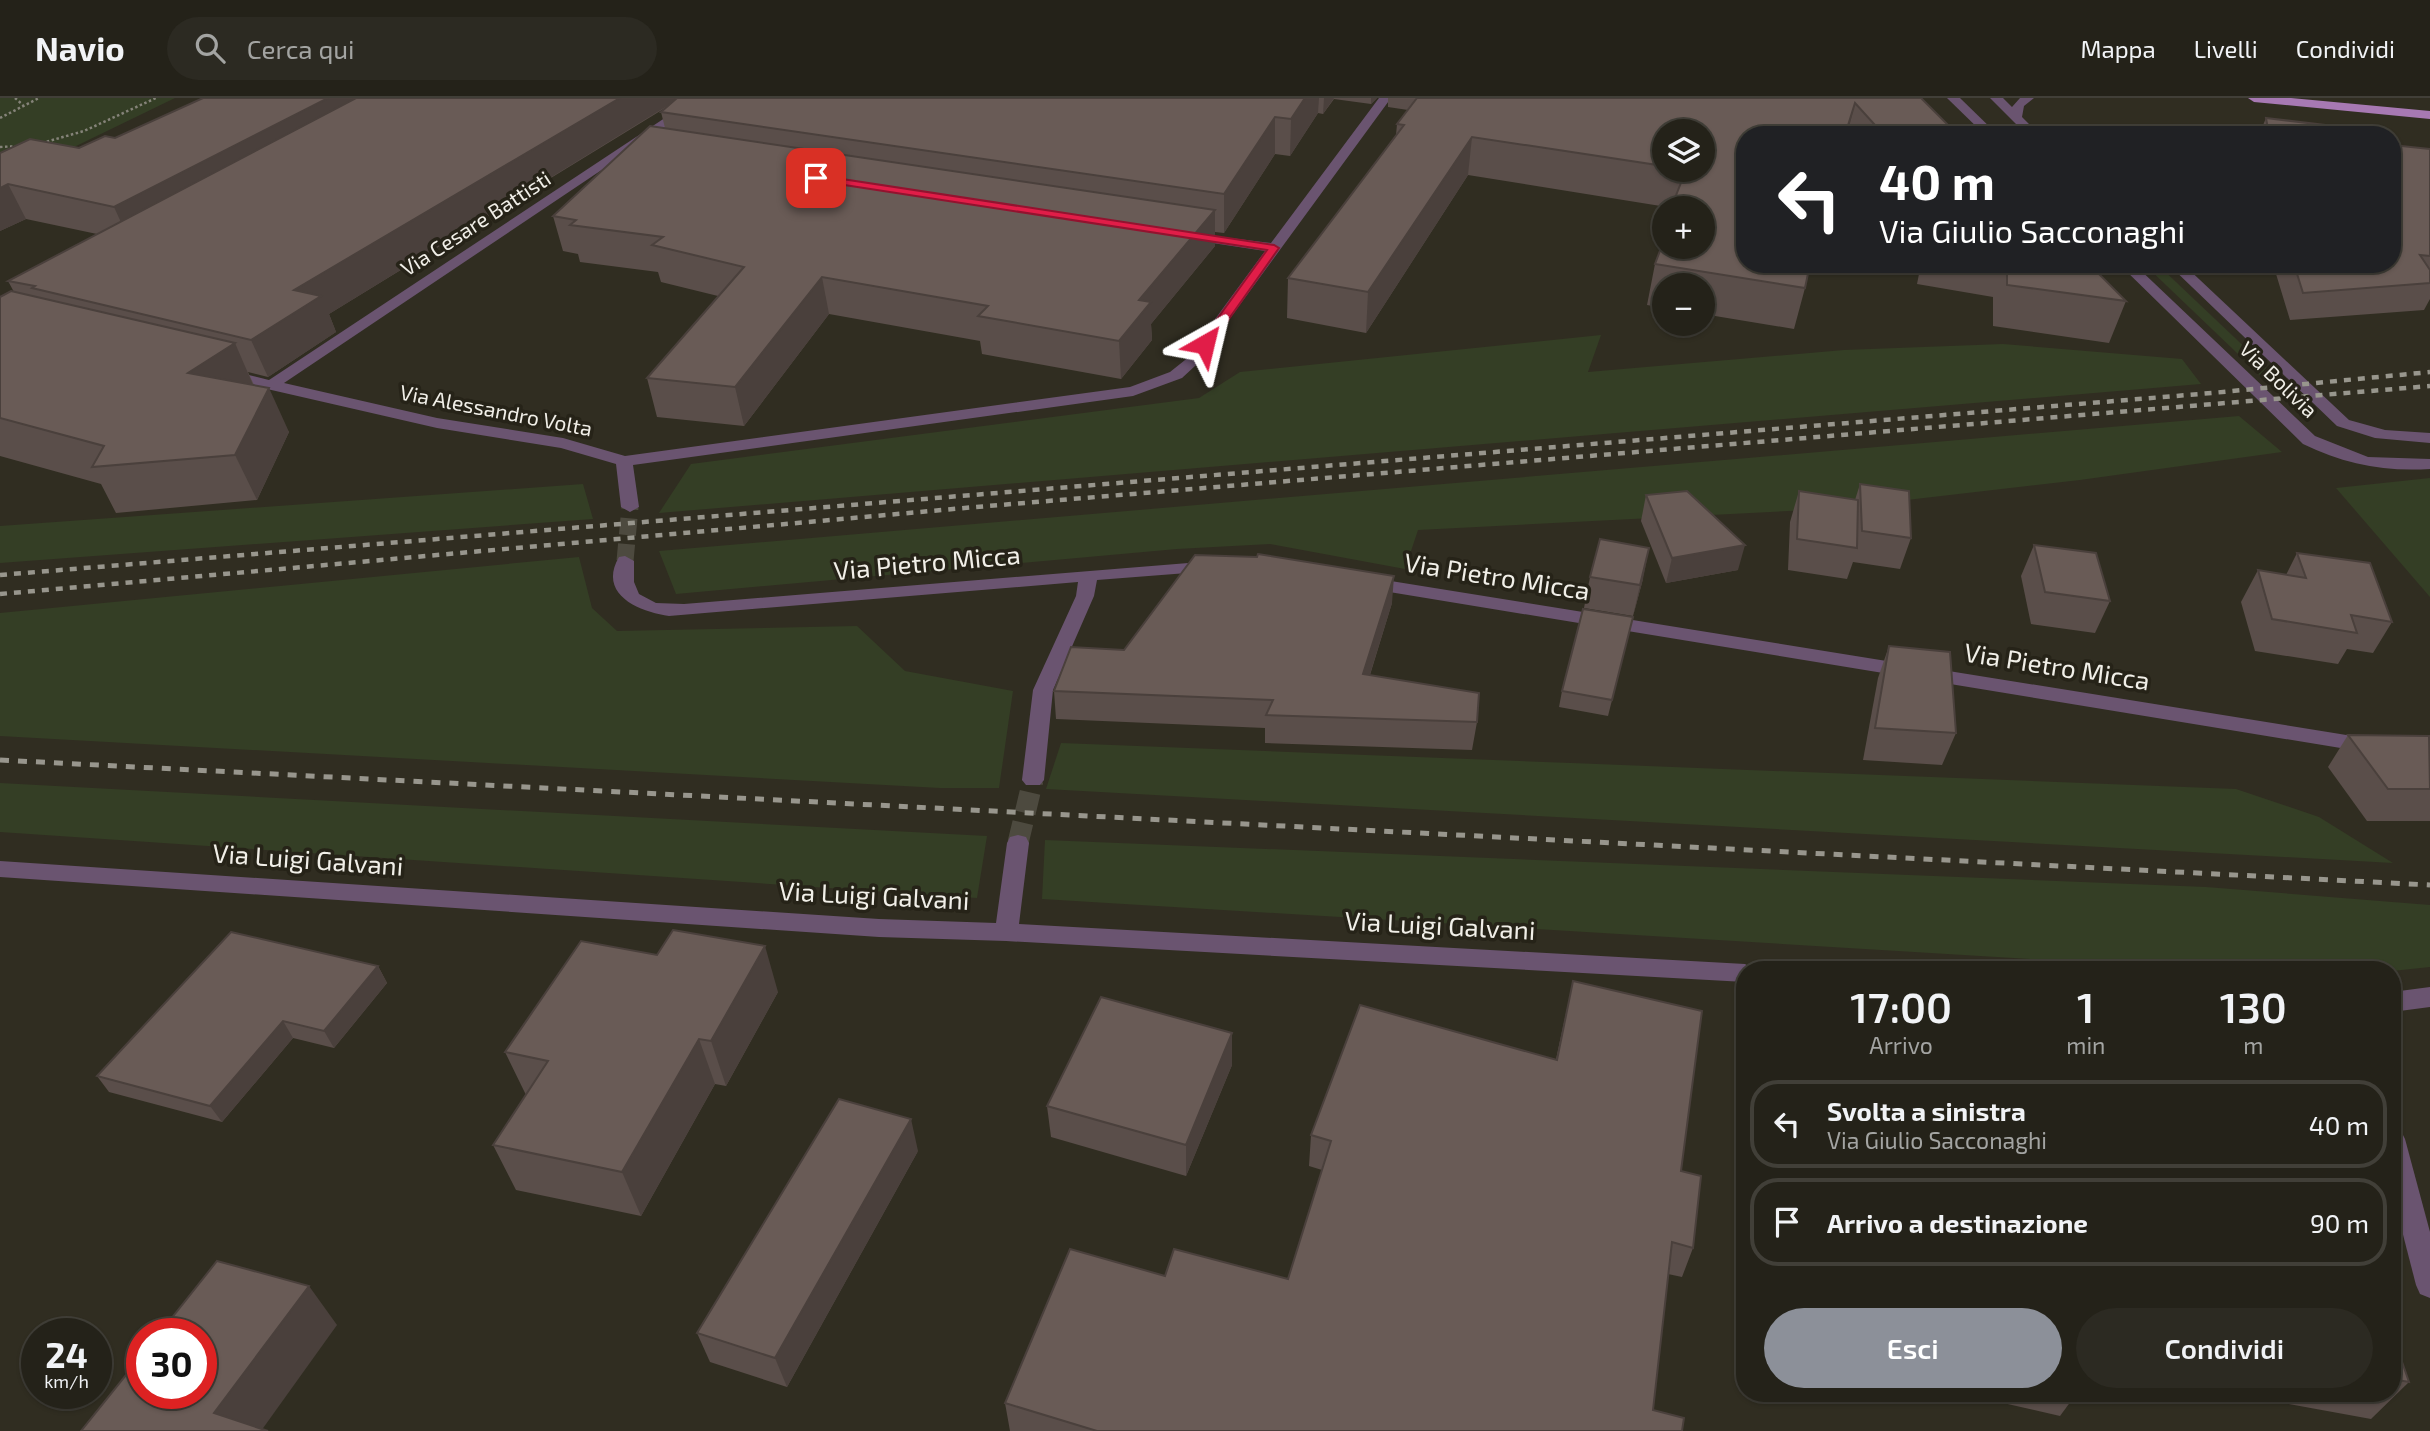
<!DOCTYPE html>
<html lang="it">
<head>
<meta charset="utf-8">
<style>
	:root { --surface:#242219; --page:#2c2a22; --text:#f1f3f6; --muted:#a3a4a2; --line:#413f38; --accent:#8c9099 }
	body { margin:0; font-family:"Exo 2",sans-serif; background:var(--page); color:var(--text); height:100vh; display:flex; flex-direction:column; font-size:26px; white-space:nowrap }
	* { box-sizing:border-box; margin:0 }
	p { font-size:23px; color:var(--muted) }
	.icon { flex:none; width:38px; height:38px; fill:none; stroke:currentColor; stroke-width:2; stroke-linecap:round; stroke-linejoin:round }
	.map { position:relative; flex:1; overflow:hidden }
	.details { position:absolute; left:1736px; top:863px; width:665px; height:441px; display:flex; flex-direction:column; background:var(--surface); border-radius:28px; box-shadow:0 2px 5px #0004,0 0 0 2px var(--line) }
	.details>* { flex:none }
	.guide { position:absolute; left:1736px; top:28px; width:665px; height:147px; border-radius:28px; box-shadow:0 2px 5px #0004,0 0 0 2px var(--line); background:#202124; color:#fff; overflow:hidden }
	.buttons { position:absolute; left:1652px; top:21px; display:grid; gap:14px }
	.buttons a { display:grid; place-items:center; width:63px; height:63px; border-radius:50%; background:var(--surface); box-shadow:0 2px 5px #0004,0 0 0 2px var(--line); font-size:35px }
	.speed { position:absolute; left:21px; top:1220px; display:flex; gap:14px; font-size:35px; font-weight:700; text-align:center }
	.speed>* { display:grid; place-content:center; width:91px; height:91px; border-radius:50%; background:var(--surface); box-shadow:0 2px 5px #0004,0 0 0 2px var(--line); line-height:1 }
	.speed small { font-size:18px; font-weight:400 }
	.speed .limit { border:10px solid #d22; background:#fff; color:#111 }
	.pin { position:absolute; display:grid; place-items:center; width:60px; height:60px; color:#fff; margin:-30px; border-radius:14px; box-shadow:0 4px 10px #0006 }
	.me { position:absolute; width:77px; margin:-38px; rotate:37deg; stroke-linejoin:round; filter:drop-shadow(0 0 5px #0008) }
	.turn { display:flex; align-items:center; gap:24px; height:147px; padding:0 28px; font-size:32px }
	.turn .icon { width:91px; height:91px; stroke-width:2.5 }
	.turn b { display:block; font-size:49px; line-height:60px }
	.eta { display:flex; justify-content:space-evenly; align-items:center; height:119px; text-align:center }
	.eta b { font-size:42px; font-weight:600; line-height:49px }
	.action { display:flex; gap:14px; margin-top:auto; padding:14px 28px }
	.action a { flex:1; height:80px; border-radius:42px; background:var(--accent); color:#fff; font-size:28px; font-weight:600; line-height:80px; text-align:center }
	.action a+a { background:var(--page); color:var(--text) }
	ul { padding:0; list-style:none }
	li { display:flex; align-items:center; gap:21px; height:88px; margin:0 14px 10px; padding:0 14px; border:4px solid var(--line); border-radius:28px }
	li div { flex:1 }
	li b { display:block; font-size:26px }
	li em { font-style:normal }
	header { display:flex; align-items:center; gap:42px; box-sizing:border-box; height:98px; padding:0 35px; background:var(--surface); border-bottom:2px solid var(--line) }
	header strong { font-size:33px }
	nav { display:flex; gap:38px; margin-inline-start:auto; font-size:24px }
	.search { width:490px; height:63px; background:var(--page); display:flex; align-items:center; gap:18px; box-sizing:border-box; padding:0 24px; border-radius:38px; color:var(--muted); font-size:26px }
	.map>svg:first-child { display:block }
	.green { fill:#343e25 }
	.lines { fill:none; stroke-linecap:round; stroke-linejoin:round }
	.minor-tunnel-far1 { stroke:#4d4a3f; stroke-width:17; stroke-dasharray:17 9; stroke-linecap:butt }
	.minor-tunnel { stroke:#4d4a3f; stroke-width:21; stroke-dasharray:21 10; stroke-linecap:butt }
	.path { stroke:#858379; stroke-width:2.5; stroke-dasharray:2.5 2.5; stroke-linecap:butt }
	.minor { fill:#6a5470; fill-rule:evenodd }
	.major { fill:#a779b3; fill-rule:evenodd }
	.rail-far1 { stroke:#98968d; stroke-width:4.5; stroke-dasharray:7 7; stroke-linecap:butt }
	.rail { stroke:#98968d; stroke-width:5; stroke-dasharray:9 9; stroke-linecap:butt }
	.wall { fill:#5a4e4a; fill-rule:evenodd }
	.shaded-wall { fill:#4a403c }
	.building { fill:#695b56; stroke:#4a403c; stroke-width:2 }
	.route { fill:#e11d48; stroke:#92132f; stroke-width:2 }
	.labels { text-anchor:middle; stroke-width:7; stroke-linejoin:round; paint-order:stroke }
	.far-street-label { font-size:21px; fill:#f1efe8; stroke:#262318 }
	.street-label { font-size:26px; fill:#f1efe8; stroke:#262318 }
</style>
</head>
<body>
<header>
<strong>Navio</strong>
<div class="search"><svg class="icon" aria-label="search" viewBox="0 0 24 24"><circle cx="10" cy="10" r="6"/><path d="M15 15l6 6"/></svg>Cerca qui</div>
<nav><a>Mappa</a><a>Livelli</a><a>Condividi</a></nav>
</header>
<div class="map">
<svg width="2430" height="1333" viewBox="0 0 2430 1333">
	<rect width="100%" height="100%" fill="#302d21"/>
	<g class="green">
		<polygon points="0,0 175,0 4,83 0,83"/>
		<polygon points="2144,166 2157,166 2273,276 2260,277"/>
		<polygon points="1601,237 1588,274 1844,252 2003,246 2182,261 2201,286 659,415 691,366 1199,300 1240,274"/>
		<polygon points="2239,318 2282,354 2080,382 1829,411 1418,432 1405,471 1270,446 1177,451 676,496 659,453"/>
		<polygon points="2430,380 2430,499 2336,390"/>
		<polygon points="583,386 593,421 0,465 0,428"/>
		<polygon points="579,459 592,510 617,533 857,528 905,573 1013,593 999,690 940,690 0,638 0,515"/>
		<polygon points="1061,645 2236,691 2319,719 2393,765 1046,691"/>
		<polygon points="0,685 987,738 977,800 0,734"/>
		<polygon points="1045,742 2206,789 2430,807 2430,869 2392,873 2196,871 1042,801"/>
	</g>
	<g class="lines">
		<polyline class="minor-tunnel-far1" points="625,463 630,409"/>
		<polyline class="minor-tunnel" points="1018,745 1033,682"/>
		<g class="path">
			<polyline points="15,0 23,7"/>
			<polyline points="0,20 39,0"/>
			<polyline points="42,45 84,33 156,0"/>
			<polyline points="0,49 20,48"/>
		</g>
		<g class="minor">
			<polygon points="695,0 709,0 284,285 437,320 563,340 625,358 1130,289 1170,274 1185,262 1265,153 1186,141 1181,140 1181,134 1271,145 1379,0 1391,0 1195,268 1182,280 1133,298 633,367 639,409 630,414 621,409 616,366 561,350 437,330 224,281 216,276 224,271 269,282"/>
			<polygon points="1947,0 1960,0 1998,37 1985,37"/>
			<polygon points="1990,0 2003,0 2012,9 2020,0 2034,0 2024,8 2022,19 2040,37 2027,37"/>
			<path d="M2119 166H2134L2315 338 2368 359 2430 361V371C2384 374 2344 366 2303 346Z"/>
			<polygon points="2168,166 2183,166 2349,322 2385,332 2430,335 2430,345 2375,340 2337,328"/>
			<path d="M625 458 634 463V484L639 496 656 505 684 506 1213 463 1222 468 1213 473 1097 482 1094 498 1053 592 1044 682 1040 687H1026L1022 682 1033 592 1076 498 1078 484 669 518C640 514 597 497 619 459Z"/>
			<polygon points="1366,479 2371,641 2381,648 2371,655 1359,489 1357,485"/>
			<polygon points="1018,737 1026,739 1029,745 1019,826 1745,866 1755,872 1745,872 1745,884 1006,843 879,839 0,779 0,763 879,821 996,825 1007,745 1010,739"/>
			<polygon points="2430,889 2430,909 2392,914 2392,894"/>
			<polygon points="2392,1030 2401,1033 2405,1041 2430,1134 2430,1200 2420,1196 2416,1187 2392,1094"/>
		</g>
		<polygon class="major" points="2248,0 2291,0 2430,13 2430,21 2254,4"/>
		<g class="rail-far1">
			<polyline points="0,477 2212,295 2430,274"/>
			<polyline points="0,496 976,409 2430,288"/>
		</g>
		<polyline class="rail" points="0,662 2430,787"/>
	</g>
	<g class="wall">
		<polygon points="203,0 1377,0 1371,6 1334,1 1323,16 1318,15 1290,58 1275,56 1224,135 1215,134 1215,148 1151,226 1152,242 1121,281 982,256 980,243 829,216 744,328 657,319 647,280 718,198 661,184 658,174 580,164 578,156 563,153 553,118 665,30 661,14 670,7 329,216 336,234 268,279 248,274 254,287 289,334 257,402 116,415 101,386 0,358 0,199 14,194 8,183 97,136 26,121 0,133 0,55 79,50 115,40"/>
		<path d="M1388 0H1921L1958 37H1745L1805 190 1794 231 1703 216V187H1664V210L1647 207 1655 166 1703 110H1673L1468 77 1366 235 1287 220 1288 180 1396 37 1397 26 1408 12 1388 9ZM1664 33 1703 72H1664Z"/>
		<polygon points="2266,20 2352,37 2259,37"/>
		<polygon points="2430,51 2430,201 2424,212 2290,222 2273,166 2392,166"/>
		<polygon points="1921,166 2089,166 2126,203 2109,245 1993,228 1993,199 1917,186"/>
		<polygon points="1860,386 1911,440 1900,471 1853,464 1847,481 1788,472 1790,424 1799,393 1855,402"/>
		<polygon points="1646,397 1738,472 1666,485 1641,423"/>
		<polygon points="2034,447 2110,503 2095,535 2031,526 2021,478"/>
		<polygon points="2297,455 2392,524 2373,555 2347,551 2338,566 2255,553 2241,504 2258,472 2286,477"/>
		<polygon points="1590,479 1643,481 1633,518 1584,510"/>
		<polygon points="1392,505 1370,577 1477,624 1472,652 1265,645 1265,630 1056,621 1054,593 1124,552"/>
		<polygon points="1633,519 1608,618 1559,609 1562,593"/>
		<polygon points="1889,548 1956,635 1942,667 1863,662 1878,580"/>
		<polygon points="2348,637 2430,639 2430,723 2367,723 2328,669"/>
		<polygon points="378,868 387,885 334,950 293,940 222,1024 109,994 97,978"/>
		<polygon points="1573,883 1681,1073 1693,1150 1682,1179 1668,1176 1653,1312 1682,1333 1010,1333 1005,1305 1165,1178 1288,1181 1322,1072 1309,1068 1311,1037 1556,961"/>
		<polygon points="778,894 726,988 715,986 641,1118 516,1092 493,1047 526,997 505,954"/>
		<polygon points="1232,967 1186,1078 1051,1039 1047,1008"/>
		<polygon points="918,1053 787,1289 710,1264 697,1235"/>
		<polygon points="2392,1235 2409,1284 2371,1321 2228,1295 2392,1295"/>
		<polygon points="1989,1295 2077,1295 2060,1318 1990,1302"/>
	</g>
	<g class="shaded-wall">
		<polygon points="328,0 400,0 130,144 114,109"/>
		<polygon points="620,0 680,0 329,216 336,234 268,279 251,242 294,192"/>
		<polygon points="1305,0 1319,0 1318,15 1290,58 1291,21"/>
		<polygon points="1324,0 1334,0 1323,16"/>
		<polygon points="1371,0 1377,0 1371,6"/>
		<polygon points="1855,5 1847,37 1845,37"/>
		<polygon points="1275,19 1275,56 1224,135 1224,96"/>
		<polygon points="1472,39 1468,77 1366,235 1368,194"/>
		<polygon points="8,86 26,121 0,133 0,90"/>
		<polygon points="1215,112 1215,148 1151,226 1152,242 1121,281 1119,243 1139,202"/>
		<polygon points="822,179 829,216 744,328 735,289"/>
		<polygon points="235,245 254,289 188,275"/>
		<polygon points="269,290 289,334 257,402 235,357"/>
		<polygon points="1745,447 1738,472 1666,485 1672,460"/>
		<polygon points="1649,450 1643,481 1633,518 1640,487"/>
		<polygon points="1394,478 1392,505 1361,605 1363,576"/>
		<polygon points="765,848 778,894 726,988 711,943"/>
		<polygon points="378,868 387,885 334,950 324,933"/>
		<polygon points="283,923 293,940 222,1024 210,1008"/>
		<polygon points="1232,935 1232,967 1186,1078 1186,1047"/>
		<polygon points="699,941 715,986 641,1118 622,1074"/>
		<polygon points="911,1021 918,1053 787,1289 775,1260"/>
		<polygon points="309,1188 337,1227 261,1333 214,1315"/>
	</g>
	<g class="building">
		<polygon points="203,0 328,0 114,109 8,86 0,90 0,55 30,41 79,50 105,38 115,40"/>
		<polygon points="356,0 620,0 294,192 321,198 251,242 32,190 35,188 8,183"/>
		<polygon points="677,0 1305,0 1291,21 1275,19 1224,96 661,14"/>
		<polygon points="1417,0 1921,0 1958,37 1884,37 1855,5 1845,37 1745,37 1745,166 1810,166 1805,190 1655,166 1664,142 1664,149 1703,149 1703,110 1676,110 1680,101 1675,100 1686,72 1703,72 1703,33 1664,33 1664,68 1472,39 1368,194 1288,180 1404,27 1397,26"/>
		<polygon points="2266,20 2350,30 2352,37 2269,37"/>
		<polygon points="650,28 1215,112 1139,202 1151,204 1119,243 978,218 988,208 822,179 735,289 647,280 744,169 652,147 663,139 570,127 576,122 553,118"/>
		<polygon points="2392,47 2430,51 2430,158 2420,157 2430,172 2430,185 2303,195 2294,166 2392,166"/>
		<polygon points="2007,166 2089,166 2126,203 2007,187"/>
		<polygon points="11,193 235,245 188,275 269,290 235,357 92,369 104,348 0,320 0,199"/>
		<polygon points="1860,386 1909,393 1911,440 1862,433"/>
		<polygon points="1687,393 1745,447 1672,460 1646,397"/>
		<polygon points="1799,393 1858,402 1857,450 1797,441"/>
		<polygon points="1600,441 1649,450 1640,487 1590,479"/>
		<polygon points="2034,447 2096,455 2110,503 2045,494"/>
		<polygon points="2297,455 2370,465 2392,524 2351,517 2357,535 2272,521 2258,472 2306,480"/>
		<polygon points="1258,456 1394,478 1363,576 1479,595 1477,624 1266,617 1273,602 1054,593 1071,549 1124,552 1195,457 1257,459"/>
		<polygon points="1583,511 1633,519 1612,602 1562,593"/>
		<polygon points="1889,548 1950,554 1956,635 1875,630"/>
		<polygon points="2348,637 2429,638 2430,691 2388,691"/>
		<polygon points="673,832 765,848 711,943 699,941 622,1074 493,1047 548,963 505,954 581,843 657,857"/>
		<polygon points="231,834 378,868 324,933 283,923 210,1008 97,978"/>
		<polygon points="1573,883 1702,913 1681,1073 1701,1078 1693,1150 1672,1144 1653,1312 1684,1320 1682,1333 1097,1333 1005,1305 1070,1151 1165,1178 1174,1151 1288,1181 1331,1043 1311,1037 1360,907 1557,962"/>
		<polygon points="1101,899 1232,935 1186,1047 1047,1008"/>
		<polygon points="839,1001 911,1021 775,1260 697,1235"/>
		<polygon points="217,1163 309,1188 214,1315 268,1333 81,1333 142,1257 142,1295 201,1295 201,1236 159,1236"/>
		<polygon points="2392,1235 2409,1284 2392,1281"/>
	</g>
	<polygon class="route" points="816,77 1274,147 1279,150 1209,249 1205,250 1199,246 1267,152 812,82"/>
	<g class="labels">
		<g class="far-street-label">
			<text transform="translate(476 126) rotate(-33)" y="7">Via Cesare Battisti</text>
			<text transform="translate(2278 282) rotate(44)" y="7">Via Bolivia</text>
			<text transform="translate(496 313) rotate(11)" y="7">Via Alessandro Volta</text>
		</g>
		<g class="street-label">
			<text transform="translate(927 465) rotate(-5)" y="9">Via Pietro Micca</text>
			<text transform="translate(1497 479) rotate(9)" y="9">Via Pietro Micca</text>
			<text transform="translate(2057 569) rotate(9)" y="9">Via Pietro Micca</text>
			<text transform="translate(308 762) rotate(4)" y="9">Via Luigi Galvani</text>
			<text transform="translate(874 798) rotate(3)" y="9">Via Luigi Galvani</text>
			<text transform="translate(1440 828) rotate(3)" y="9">Via Luigi Galvani</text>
		</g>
	</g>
</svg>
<div class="buttons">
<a><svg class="icon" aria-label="layers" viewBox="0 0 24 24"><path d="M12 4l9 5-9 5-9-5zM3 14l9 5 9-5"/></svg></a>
<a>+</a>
<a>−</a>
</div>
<div class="speed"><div>24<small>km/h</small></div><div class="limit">30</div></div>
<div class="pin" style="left:816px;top:80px;background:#d93025"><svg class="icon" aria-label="arrive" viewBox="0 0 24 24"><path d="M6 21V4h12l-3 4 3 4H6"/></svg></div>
<svg class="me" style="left:1205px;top:246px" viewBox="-20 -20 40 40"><path d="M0-17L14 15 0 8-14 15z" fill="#e11d48" stroke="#fff" stroke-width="4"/></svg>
<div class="guide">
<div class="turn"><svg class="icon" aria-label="left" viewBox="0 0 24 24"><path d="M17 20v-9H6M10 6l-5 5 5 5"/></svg><div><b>40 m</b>Via Giulio Sacconaghi</div></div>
</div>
<section class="details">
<div class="eta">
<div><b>17:00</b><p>Arrivo</p></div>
<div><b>1</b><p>min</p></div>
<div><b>130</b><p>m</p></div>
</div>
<ul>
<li><svg class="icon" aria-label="left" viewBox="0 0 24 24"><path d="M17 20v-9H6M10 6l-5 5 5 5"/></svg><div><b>Svolta a sinistra</b><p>Via Giulio Sacconaghi</p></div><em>40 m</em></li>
<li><svg class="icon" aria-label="arrive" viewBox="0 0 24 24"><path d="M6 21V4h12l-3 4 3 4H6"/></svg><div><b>Arrivo a destinazione</b></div><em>90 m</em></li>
</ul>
<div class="action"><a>Esci</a><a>Condividi</a></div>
</section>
</div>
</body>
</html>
